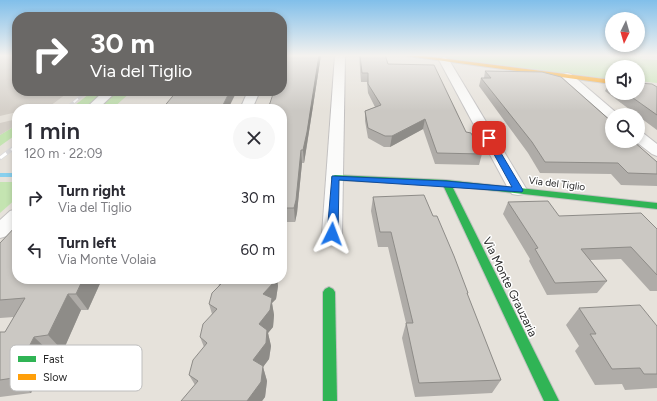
<!DOCTYPE html>
<html lang="en">
<head>
<meta charset="utf-8">
<style>
	:root { --surface:#fff; --page:#f7f7f7; --text:#2b2b33; --muted:#7c7c81 }
	body { margin:0; font-family:Figtree,sans-serif; background:var(--page); color:var(--text); height:100vh; display:flex; flex-direction:column; font-size:15px; white-space:nowrap }
	* { box-sizing:border-box; margin:0 }
	p { font-size:13px; color:var(--muted) }
	.icon { flex:none; width:22px; height:22px; fill:none; stroke:currentColor; stroke-width:2; stroke-linecap:round; stroke-linejoin:round }
	.map { position:relative; flex:1; overflow:hidden }
	.panel { position:absolute; left:12px; top:104px; width:275px; height:180px; display:flex; flex-direction:column; background:var(--surface); border-radius:16px; box-shadow:0 2px 6px #0003 }
	.panel>* { flex:none }
	.top-card { position:absolute; left:12px; top:12px; width:275px; height:84px; border-radius:16px; box-shadow:0 2px 6px #0003; background:#6a6866; color:#fff; overflow:hidden }
	.needle { width:26px; rotate:185deg }
	.fabs { position:absolute; left:605px; top:12px; display:grid; gap:8px }
	.fabs a { display:grid; place-items:center; width:40px; height:40px; border-radius:50%; background:var(--surface); box-shadow:0 2px 6px #0003; font-size:20px }
	.pin { position:absolute; display:grid; place-items:center; width:34px; height:34px; color:#fff; margin:-17px; border-radius:8px; box-shadow:0 2px 6px #0006 }
	.me { position:absolute; width:44px; margin:-22px; rotate:3deg; stroke-linejoin:round; filter:drop-shadow(0 0 3px #0008) }
	.turn { display:flex; align-items:center; gap:14px; height:84px; padding:0 12px; font-size:18px }
	.turn .icon { width:52px; height:52px; stroke-width:2.5 }
	.turn b { display:block; font-size:28px; line-height:34px }
	.round { display:grid; place-items:center; flex:none; width:42px; height:42px; border-radius:21px; background:var(--page) }
	.head { display:flex; align-items:center; justify-content:space-between; height:68px; padding:0 12px }
	h1 { font-size:24px; font-weight:600; line-height:30px }
	ul { padding:0; list-style:none }
	li { display:flex; align-items:center; gap:12px; height:52px; padding:0 12px }
	li div { flex:1 }
	li b { display:block; font-size:15px }
	li em { font-style:normal }
	.map>svg:first-child { display:block }
	.green { fill:#c4e4b1 }
	.plaza { fill:#d5d0c9 }
	.lines { fill:none; stroke-linecap:round; stroke-linejoin:round }
	.stream { fill:#88d0ee; fill-rule:evenodd }
	.street-casing { stroke:#c3c1c1; stroke-width:2 }
	.fast-casing { stroke:#c3c1c1; stroke-width:2 }
	.slow-casing { stroke:#c3c1c1; stroke-width:2 }
	.street { fill:#fbfbfa; fill-rule:evenodd }
	.fast { fill:#30b455; fill-rule:evenodd }
	.slow { fill:#ff9f0a; fill-rule:evenodd }
	.rail-far1-casing { stroke:#dcdbdd; stroke-width:3 }
	.rail-casing { stroke:#dcdbdd; stroke-width:4.5 }
	.rail-far1 { stroke:#fff; stroke-width:2; stroke-dasharray:5.5; stroke-linecap:butt }
	.rail { stroke:#fff; stroke-width:3; stroke-dasharray:8; stroke-linecap:butt }
	.wall { fill:#afaca8 }
	.shaded-wall { fill:#8e8c88 }
	.building { fill:#cbc8c3; stroke:#8e8c88 }
	.route { fill:#1a73e8; stroke:#114b97 }
	.labels { text-anchor:middle; stroke-width:3; stroke-linejoin:round; paint-order:stroke }
	.street-label { font-size:10px; fill:#272727; stroke:#fff }
	.near-street-label { font-size:12px; fill:#272727; stroke:#fff }
	.key { fill:#fff; stroke:#bebebe; stroke-width:1 }
	.key-label { font-size:11px; fill:#272727 }
</style>
</head>
<body>
<div class="map">
<svg width="657" height="401" viewBox="0 0 657 401">
	<rect width="100%" height="100%" fill="#e6e2db"/>
	<g class="green">
		<polygon points="424,55 640,55 644,56 641,59 657,60 657,83 638,81 638,67 612,67 612,79"/>
		<polygon points="93,91 105,91 83,109 70,109"/>
		<polygon points="117,91 132,91 112,109 99,109"/>
		<polygon points="17,123 17,134 0,146 0,135 15,126"/>
		<polygon points="0,182 17,182 17,198 0,213"/>
	</g>
	<g class="plaza">
		<polygon points="0,55 17,55 17,91 70,91 50,106 34,109 17,109 17,112 0,116"/>
		<polygon points="17,119 15,126 0,135 0,123"/>
	</g>
	<g class="lines">
		<rect class="stream" x="0" y="173" width="17" height="4"/>
		<g class="street-casing">
			<g id="street">
				<polygon points="335,55 345,55 342,234 339,239 332,241 325,239 322,234"/>
				<polygon points="444,57 449,60 527,190 524,194 518,195 512,194 509,190 439,60"/>
				<polygon points="567,73 571,74 619,115 612,115 612,119 608,118 563,78 562,76 563,74"/>
				<polygon points="104,91 117,91 98,109 85,109"/>
				<polygon points="248,91 260,91 252,109 240,109"/>
				<polygon points="638,132 643,133 657,144 657,156 652,154 635,141 638,141"/>
				<polygon points="17,209 17,226 7,236 0,238 0,220 10,211"/>
			</g>
		</g>
		<g class="fast-casing">
			<g id="fast">
				<polygon points="335,175 446,180 657,203 657,209 452,186 559,401 544,401 443,185 332,180 331,178 332,176"/>
				<polygon points="329,287 333,289 335,292 337,401 323,401 323,292 325,289"/>
			</g>
		</g>
		<g class="slow-casing">
			<polygon id="slow" points="400,55 416,55 612,80 612,84"/>
		</g>
		<use href="#street" class="street"/>
		<use href="#fast" class="fast"/>
		<use href="#slow" class="slow"/>
		<g class="rail-far1-casing">
			<g id="rail-far1">
				<polyline points="65,109 88,91"/>
				<polyline points="11,150 17,145"/>
			</g>
		</g>
		<g class="rail-casing">
			<polyline id="rail" points="0,158 12,149"/>
		</g>
		<use href="#rail-far1" class="rail-far1"/>
		<use href="#rail" class="rail"/>
	</g>
	<g class="wall">
		<polygon points="286,55 321,55 307,145 304,163 302,163 297,213 295,222 282,222 282,109"/>
		<polygon points="359,55 385,55 388,64 466,132 482,154 479,165 435,164 423,129 390,147 384,147 368,138 365,121 365,111 375,107 368,93 367,82 361,82"/>
		<polygon points="485,71 657,162 657,186 621,185 611,174 540,173 528,153 479,86 481,78 484,78"/>
		<polygon points="610,82 612,82 612,93 638,93 657,87 657,130 638,116 638,115 637,115 605,91"/>
		<polygon points="373,197 433,216 468,293 467,295 501,380 492,393 415,397 402,338 406,323 388,247 378,247 371,211"/>
		<polygon points="508,202 559,216 657,229 657,291 650,291 621,259 590,260 607,281 597,293 547,295 529,261 530,259 503,214"/>
		<polygon points="0,243 17,279 102,279 88,310 81,310 63,351 50,352 31,393 0,397 0,332 5,332 14,317 0,318"/>
		<polygon points="217,279 277,279 278,286 276,299 272,303 274,315 273,327 268,333 271,346 269,359 263,367 267,381 265,397 262,401 181,401 195,385 189,375 204,347 200,337 212,314 209,304 219,285"/>
		<polygon points="579,308 657,326 657,388 625,390 622,384 595,385 575,351 579,346 566,325"/>
	</g>
	<g class="shaded-wall">
		<polygon points="319,55 321,55 304,163 303,150"/>
		<polygon points="230,91 237,91 228,109 221,109"/>
		<polygon points="425,119 423,129 390,147 392,136"/>
		<polygon points="301,150 302,163 297,213 295,222 294,208"/>
		<polygon points="83,279 102,279 88,310 76,294"/>
		<polygon points="274,279 277,279 278,286 276,299 272,303 274,315 273,327 268,333 271,346 269,359 263,367 267,381 265,397 262,401 247,401 263,294"/>
		<polygon points="68,294 81,310 63,351 48,335"/>
		<polygon points="34,337 50,352 31,393 13,378"/>
	</g>
	<g class="building">
		<polygon points="286,55 319,55 307,132 303,150 301,150 296,200 294,208 282,208 282,109 268,109 274,91 282,91 282,68"/>
		<polygon points="360,55 385,55 388,64 434,65 466,132 471,133 482,154 437,153 425,119 392,136 385,136 368,128 365,111 381,105 368,84 368,73 362,73"/>
		<polygon points="485,71 542,72 561,77 612,122 612,141 633,141 657,162 657,174 628,173 618,163 545,162 532,142 481,78 491,78"/>
		<polygon points="638,83 652,84 657,87 657,115 626,93 638,93"/>
		<polygon points="177,91 230,91 221,109 162,109"/>
		<polygon points="424,195 433,216 437,216 454,256 468,293 467,293 501,380 419,383 406,323 413,323 391,232 380,232 373,197"/>
		<polygon points="548,201 559,216 641,213 657,229 657,275 631,247 581,249 607,281 555,283 535,249 538,248 508,202"/>
		<polygon points="17,225 17,279 83,279 76,294 68,294 48,335 34,337 13,378 0,380 0,332 5,332 25,298 0,300 0,243"/>
		<polygon points="221,279 274,279 274,282 263,294 272,298 270,310 259,324 267,330 266,343 253,360 263,366 261,382 247,401 181,401 198,381 189,375 193,360 207,343 200,337 203,324 217,309 209,304 212,293 224,281"/>
		<polygon points="640,305 657,326 657,374 644,374 640,368 612,369 590,334 596,334 579,308"/>
	</g>
	<linearGradient id="sky" x2="0" y2="1"><stop stop-color="#81bfea"/><stop offset="0.5" stop-color="#f4f2ef"/><stop offset="1" stop-color="#f4f2ef" stop-opacity="0"/></linearGradient>
	<rect width="657" height="111" fill="url(#sky)"/>
	<polygon class="route" points="486,136 492,138 523,190 522,192 339,180 338,234 336,236 329,236 327,234 332,176 446,181 512,187 485,138"/>
	<g class="labels">
		<g class="street-label">
			<text transform="translate(557 183) rotate(7)" y="4">Via del Tiglio</text>
		</g>
		<g class="near-street-label">
			<text transform="translate(510 287) rotate(64)" y="4">Via Monte Grauzaria</text>
		</g>
	</g>
	<rect x="10" y="345" width="132" height="46" rx="6" class="key"/>
	<rect x="18" y="356" width="18" height="6" fill="#30b455"/>
	<rect x="18" y="374" width="18" height="6" fill="#ff9f0a"/>
	<g class="key-label">
		<text x="43" y="363">Fast</text>
		<text x="43" y="381">Slow</text>
	</g>
</svg>
<div class="fabs">
<a><svg class="needle" viewBox="-14 -14 28 28"><path d="M0-13l5 13h-10z" fill="#e53935"/><path d="M0 13l5-13h-10z" fill="#7c7c81"/></svg></a>
<a><svg class="icon" aria-label="sound" viewBox="0 0 24 24"><path d="M4 9h4l5-4v14l-5-4H4zM17 9q2 3 0 6"/></svg></a>
<a><svg class="icon" aria-label="search" viewBox="0 0 24 24"><circle cx="10" cy="10" r="6"/><path d="M15 15l6 6"/></svg></a>
</div>
<div class="pin" style="left:489px;top:138px;background:#d93025"><svg class="icon" aria-label="arrive" viewBox="0 0 24 24"><path d="M6 21V4h12l-3 4 3 4H6"/></svg></div>
<svg class="me" style="left:332px;top:234px" viewBox="-20 -20 40 40"><path d="M0-17L14 15 0 8-14 15z" fill="#1a73e8" stroke="#fff" stroke-width="4"/></svg>
<div class="top-card">
<div class="turn"><svg class="icon" aria-label="right" viewBox="0 0 24 24"><path d="M7 20v-9h11M14 6l5 5-5 5"/></svg><div><b>30 m</b>Via del Tiglio</div></div>
</div>
<section class="panel">
<div class="head"><div><h1>1 min</h1><p>120 m · 22:09</p></div><a class="round"><svg class="icon" aria-label="close" viewBox="0 0 24 24"><path d="M6 6l12 12M18 6L6 18"/></svg></a></div>
<ul>
<li><svg class="icon" aria-label="right" viewBox="0 0 24 24"><path d="M7 20v-9h11M14 6l5 5-5 5"/></svg><div><b>Turn right</b><p>Via del Tiglio</p></div><em>30 m</em></li>
<li><svg class="icon" aria-label="left" viewBox="0 0 24 24"><path d="M17 20v-9H6M10 6l-5 5 5 5"/></svg><div><b>Turn left</b><p>Via Monte Volaia</p></div><em>60 m</em></li>
</ul>
</section>
</div>
</body>
</html>
